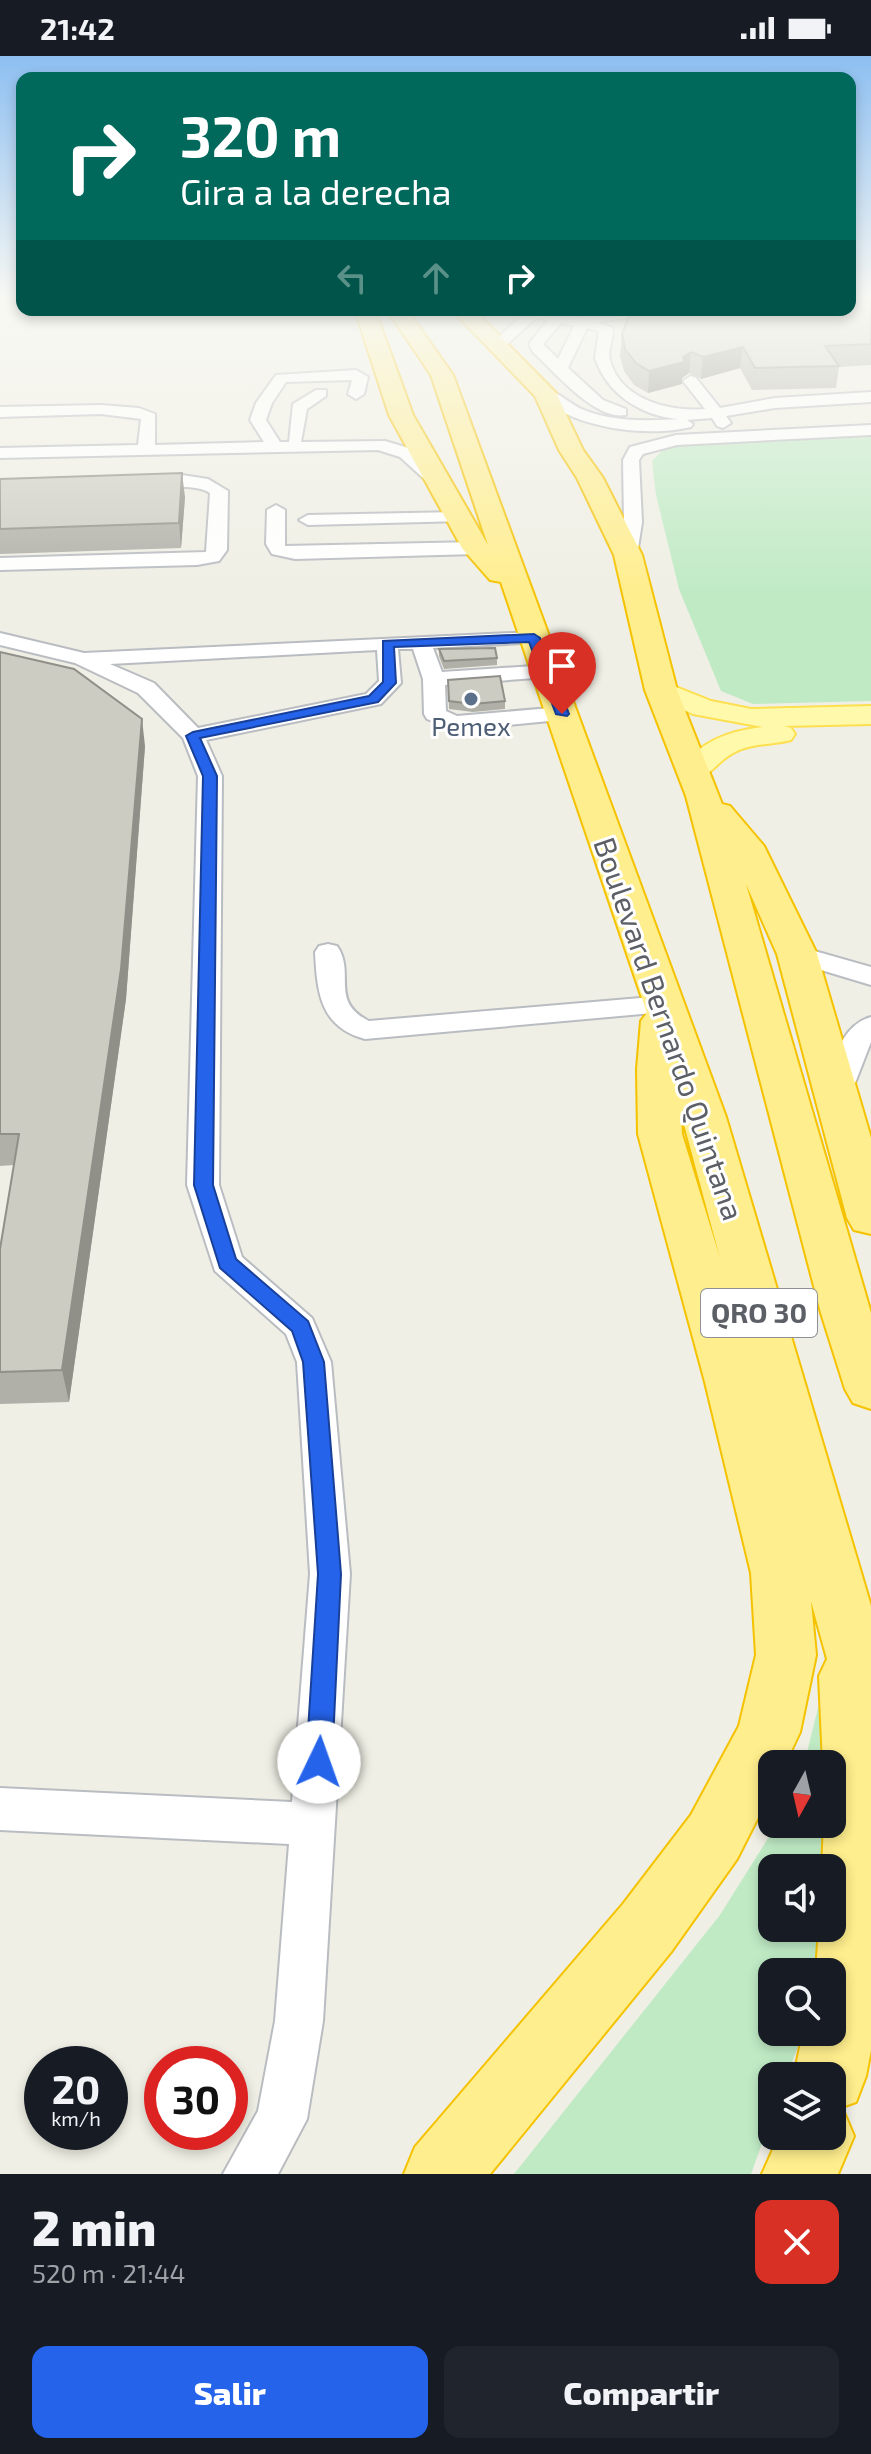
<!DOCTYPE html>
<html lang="es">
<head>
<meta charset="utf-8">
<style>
	:root { --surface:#171b24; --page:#20242c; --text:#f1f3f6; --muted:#9ea1a6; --accent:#2563eb }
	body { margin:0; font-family:"Exo 2",sans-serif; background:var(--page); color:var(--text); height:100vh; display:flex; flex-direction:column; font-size:30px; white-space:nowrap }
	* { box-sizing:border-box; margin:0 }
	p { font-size:26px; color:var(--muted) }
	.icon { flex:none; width:44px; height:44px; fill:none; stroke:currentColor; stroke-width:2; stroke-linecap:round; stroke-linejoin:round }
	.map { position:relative; height:2118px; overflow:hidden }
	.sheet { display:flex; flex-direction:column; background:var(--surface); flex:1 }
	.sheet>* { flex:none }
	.guide { position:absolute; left:16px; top:16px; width:840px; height:244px; border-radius:16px; box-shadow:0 4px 12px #0003; background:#00695c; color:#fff; overflow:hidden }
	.needle { width:52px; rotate:188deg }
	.tools { position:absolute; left:758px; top:1694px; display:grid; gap:16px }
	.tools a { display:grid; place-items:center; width:88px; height:88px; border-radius:16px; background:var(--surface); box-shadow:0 4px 12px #0003; font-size:40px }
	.speed { position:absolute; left:24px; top:1990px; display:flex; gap:16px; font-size:40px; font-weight:700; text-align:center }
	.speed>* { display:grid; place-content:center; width:104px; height:104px; border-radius:50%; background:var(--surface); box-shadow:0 4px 12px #0003; line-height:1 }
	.speed small { font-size:20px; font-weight:400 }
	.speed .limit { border:12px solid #d22; background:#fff; color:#111 }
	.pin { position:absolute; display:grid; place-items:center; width:68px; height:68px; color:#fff; margin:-82px -34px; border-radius:50% 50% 50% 0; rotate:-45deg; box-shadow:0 0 8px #0007 }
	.pin .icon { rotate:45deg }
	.me { position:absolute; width:88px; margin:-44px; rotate:3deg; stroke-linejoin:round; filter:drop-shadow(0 0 6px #0008) }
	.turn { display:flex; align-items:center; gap:28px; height:168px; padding:0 32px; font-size:36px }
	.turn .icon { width:104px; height:104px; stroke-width:2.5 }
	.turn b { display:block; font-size:56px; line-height:68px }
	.lanes { display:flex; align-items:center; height:76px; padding:0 32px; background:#0003; justify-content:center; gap:40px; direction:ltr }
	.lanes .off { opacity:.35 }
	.round { display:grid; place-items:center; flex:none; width:84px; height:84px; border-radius:16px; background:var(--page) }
	.head { display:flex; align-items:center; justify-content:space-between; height:136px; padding:0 32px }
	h1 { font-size:48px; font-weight:800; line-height:60px }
	.primary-button { display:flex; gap:16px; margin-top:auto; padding:16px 32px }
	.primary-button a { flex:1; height:92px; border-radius:16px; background:var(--accent); color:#fff; font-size:32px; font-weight:800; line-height:92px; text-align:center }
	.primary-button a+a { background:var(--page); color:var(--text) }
	.status { display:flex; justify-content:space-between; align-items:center; height:56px; padding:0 40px; background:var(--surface); direction:ltr }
	.status svg { height:22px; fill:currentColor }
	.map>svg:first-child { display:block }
	.green { fill:#bfeac4 }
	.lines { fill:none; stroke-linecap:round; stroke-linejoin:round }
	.minor-casing { stroke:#b9bcc1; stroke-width:4 }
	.major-casing { stroke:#fddf50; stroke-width:4 }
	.highway-casing { stroke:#f5c200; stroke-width:4 }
	.minor { fill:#fff; fill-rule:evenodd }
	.major { fill:#fffaab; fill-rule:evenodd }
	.highway { fill:#ffee8d; fill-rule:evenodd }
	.wall { fill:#b0afa8 }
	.shaded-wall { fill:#908f88 }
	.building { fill:#cdccc3; stroke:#908f88; stroke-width:2 }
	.route { fill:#2563eb; stroke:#184099; stroke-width:2 }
	.service-dot { fill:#5c6f8a; stroke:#fff; stroke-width:3 }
	.labels { text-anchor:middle; stroke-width:6; stroke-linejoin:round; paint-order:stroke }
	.far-service-label { font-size:26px; fill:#4e5e75; stroke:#fff }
	.shield { fill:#fff; stroke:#8d9094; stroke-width:2 }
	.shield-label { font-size:28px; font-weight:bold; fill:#5c6066 }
	.street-label { font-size:30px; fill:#5c6066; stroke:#fff }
</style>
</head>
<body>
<div class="status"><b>21:42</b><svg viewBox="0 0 49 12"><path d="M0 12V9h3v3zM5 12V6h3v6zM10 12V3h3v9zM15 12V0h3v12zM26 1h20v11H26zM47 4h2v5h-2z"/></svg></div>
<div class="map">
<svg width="871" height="2118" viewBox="0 0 871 2118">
	<rect width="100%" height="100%" fill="#f0efe5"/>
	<g class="green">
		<polygon points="871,381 871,645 753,648 721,635 679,533 656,439 652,405 662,395 683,388"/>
		<polygon points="824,1628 835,1704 832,1812 772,1812 772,1872 829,1872 818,1916 772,1916 772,1976 803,1976 787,2020 772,2020 772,2060 751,2118 514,2118 720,1859 777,1768 832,1768 832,1708 804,1708"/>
	</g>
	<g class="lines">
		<g class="minor-casing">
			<g id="minor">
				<path d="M512 254H539L580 262 615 254H763L756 258 642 260 597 266 613 272C614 283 607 293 610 304 620 344 670 356 705 353L683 325 691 320 696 322 720 352 775 342 871 336V346L775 352 726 360 731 367 723 372 717 370 712 362 687 364 693 368 691 371C647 382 568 372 537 337L540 334C555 331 570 349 584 354 614 366 647 365 678 363 641 360 607 338 595 302L599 275 587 272 568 312 603 344 626 353V359C595 365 554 315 533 296L529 288 548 264 536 262 501 294H491V288L523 259ZM561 267 574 270 558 303 543 288Z"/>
				<polygon points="356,314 368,321 364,338 356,343 348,338 352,324 286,326 272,347 266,364 280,386 289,386 293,348 316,334 326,334 326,340 307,353 301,386 385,385 412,393 445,423 448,427 445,431 433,431 400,401 378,394 0,402 0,392 138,389 141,363 101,358 0,361 0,351 101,349 139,352 155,358 155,389 264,386 250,364 256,347 276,319"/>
				<polygon points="871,369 871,379 677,389 643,398 639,404 642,466 637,499 628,505 619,499 624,466 623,404 630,391 676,379"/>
				<path d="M182 419 208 423 228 435 227 494 219 505 197 509 0 514V502L206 496 210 437C187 423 148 440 133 427L142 422Z"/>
				<polygon points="276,449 285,454 285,490 476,486 485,492 476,498 295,503 272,498 266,488 267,454"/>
				<polygon points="458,456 467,461 464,465 308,469 299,464 308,459"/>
				<path d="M534 576 541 578 544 582 541 586 433 592 442 616 548 609 559 615 548 621 445 629 446 655 457 660 562 651 573 658 570 663 454 674 427 663 424 658 423 623 413 593H398L401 627 381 648 206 684 222 720 219 1129 242 1201 312 1262 331 1306 350 1518 323 1965 307 2063 278 2118H223L258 2055 275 1965 289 1788 0 1774V1732L292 1746 310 1518 297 1306 286 1278 215 1215 187 1129 198 720 183 682 138 637 75 607 0 589V577L84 597ZM377 594 379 625 366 638 198 672 154 627 110 608Z"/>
				<path d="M328 888 337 890C356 917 329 945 369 965L664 940 674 942 678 948 674 954 664 956 365 983C320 971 317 936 315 896L319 890Z"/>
				<polygon points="797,890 871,911 871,929 788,904 784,898 788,892"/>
				<path d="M871 961V986L850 1040 845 1047 835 1050 825 1047 820 1040C831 1013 839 969 871 961Z"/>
			</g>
		</g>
		<g class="major-casing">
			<path id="major" d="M661 625 711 645 751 653 871 650V668L784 670 791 672 795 678 791 684C772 689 752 687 735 696 714 706 707 729 682 723L678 716C699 686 727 675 763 671L693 658 651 640 647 634 651 628Z"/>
		</g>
		<g class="highway-casing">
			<g id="highway">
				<path d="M355 254H375L413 359 488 489 431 319 387 254H407L453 319 726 1061 871 1550V1994L866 2020 856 2046 839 2052 843 2054 854 2080 838 2118H762L779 2080H832V2020H794L803 1976H832V1916H816L819 1872H832V1812H822L824 1768H832V1708H823L819 1620 827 1603 811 1545 816 1599 800 1676 785 1708H772V1734L737 1803 671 1896 490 2118H404L415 2091 623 1848 691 1759 739 1670 756 1599 751 1517 705 1326 638 1078 637 1013 641 965 647 957 501 526 490 524 462 492 389 359ZM681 1059 682 1061 720 1202 682 1078Z"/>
				<polygon points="452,254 474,254 556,337 583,394 603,422 642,499 677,634 722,748 730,750 764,790 817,898 871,1082 871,1178 854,1174 847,1162 777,898 746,828 871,1257 871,1353 853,1347 845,1333 821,1257 686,740 645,634 614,499 577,422 559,394 535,340"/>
			</g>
		</g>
		<use href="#minor" class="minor"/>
		<use href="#major" class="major"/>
		<use href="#highway" class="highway"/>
	</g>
	<g class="wall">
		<polygon points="871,244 871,309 839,311 836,332 752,334 740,312 701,323 689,317 682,322 682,328 648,337 634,329 624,315 620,300 622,278"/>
		<polygon points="0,423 185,441 181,492 0,498"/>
		<polygon points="439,593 497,602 497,609 444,613 439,600"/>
		<polygon points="0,596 145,690 126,943 69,1346 0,1348 0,1192 14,1109 0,1110"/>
		<polygon points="448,624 505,645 505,653 473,656 449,653"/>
	</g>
	<g class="shaded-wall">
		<polygon points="743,291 740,312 701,323 703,301"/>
		<polygon points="691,296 689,317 682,322 682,328 648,337 649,315 683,301"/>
		<polygon points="182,417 185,441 181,492 179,467"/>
		<polygon points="142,663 145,690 126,943 69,1346 62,1314"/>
	</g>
	<g class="building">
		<polygon points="850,244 871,244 871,288 825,290 839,310 755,312 743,291 703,301 691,296 683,301 684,306 649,315 636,307 625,293 622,278 629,260 642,254 850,254"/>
		<polygon points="182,417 179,467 0,473 0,423"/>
		<polygon points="495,592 497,602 444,605 439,593"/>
		<polygon points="0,596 74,613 142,663 121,913 62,1314 0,1316 0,1193 19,1078 0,1078"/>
		<polygon points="500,620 505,645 473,648 449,645 448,624"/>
	</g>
	<linearGradient id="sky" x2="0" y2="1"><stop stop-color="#8dbff1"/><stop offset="0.45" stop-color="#f8f8f3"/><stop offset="1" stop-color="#f8f8f3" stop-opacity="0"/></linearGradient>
	<rect width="871" height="540" fill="url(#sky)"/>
	<polygon class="route" points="534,578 540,582 569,658 567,660 556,658 529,586 394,591 396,627 378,646 200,682 217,720 213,1129 236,1203 308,1265 324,1306 341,1518 332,1706 328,1714 319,1718 309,1714 306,1706 318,1518 303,1306 292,1275 220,1212 194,1129 203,720 186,680 193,676 369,640 383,626 383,585"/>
	<circle class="service-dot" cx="471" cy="643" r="8"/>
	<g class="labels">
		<g class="far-service-label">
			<text x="471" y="680">Pemex</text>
		</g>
		<rect class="shield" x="701" y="1233" width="116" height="48" rx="6"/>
		<g class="shield-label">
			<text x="759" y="1267">QRO 30</text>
		</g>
		<g class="street-label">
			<text transform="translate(668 973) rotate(71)" y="10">Boulevard Bernardo Quintana</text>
		</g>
	</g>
</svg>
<div class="tools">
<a><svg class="needle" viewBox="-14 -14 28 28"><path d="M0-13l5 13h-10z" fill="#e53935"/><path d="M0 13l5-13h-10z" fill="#9ea1a6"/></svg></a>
<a><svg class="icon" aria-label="sound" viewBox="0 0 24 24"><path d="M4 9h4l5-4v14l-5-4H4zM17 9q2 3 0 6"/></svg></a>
<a><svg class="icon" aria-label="search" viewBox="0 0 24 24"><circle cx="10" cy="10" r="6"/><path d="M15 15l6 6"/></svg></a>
<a><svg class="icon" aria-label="layers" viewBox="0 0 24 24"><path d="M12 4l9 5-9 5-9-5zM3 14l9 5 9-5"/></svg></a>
</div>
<div class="speed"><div>20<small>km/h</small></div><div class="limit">30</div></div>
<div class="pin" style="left:562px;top:658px;background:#d93025"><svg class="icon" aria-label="arrive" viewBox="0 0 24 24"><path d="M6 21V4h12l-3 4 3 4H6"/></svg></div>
<svg class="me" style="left:319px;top:1706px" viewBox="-20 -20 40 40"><circle r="19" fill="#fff"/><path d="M0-13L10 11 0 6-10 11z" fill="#2563eb"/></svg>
<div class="guide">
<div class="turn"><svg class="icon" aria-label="right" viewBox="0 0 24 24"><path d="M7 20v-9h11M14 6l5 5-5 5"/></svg><div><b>320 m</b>Gira a la derecha</div></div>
<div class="lanes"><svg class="icon off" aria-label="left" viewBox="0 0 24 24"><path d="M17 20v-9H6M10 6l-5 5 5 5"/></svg><svg class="icon off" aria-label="ahead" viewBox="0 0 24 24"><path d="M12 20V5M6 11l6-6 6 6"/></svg><svg class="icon" aria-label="right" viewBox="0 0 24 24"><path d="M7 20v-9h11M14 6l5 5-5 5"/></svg></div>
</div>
</div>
<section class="sheet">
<div class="head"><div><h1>2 min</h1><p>520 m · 21:44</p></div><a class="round" style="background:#d93025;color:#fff"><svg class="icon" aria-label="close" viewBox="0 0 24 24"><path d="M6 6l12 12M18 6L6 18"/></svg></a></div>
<div class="primary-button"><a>Salir</a><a>Compartir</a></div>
</section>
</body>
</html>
